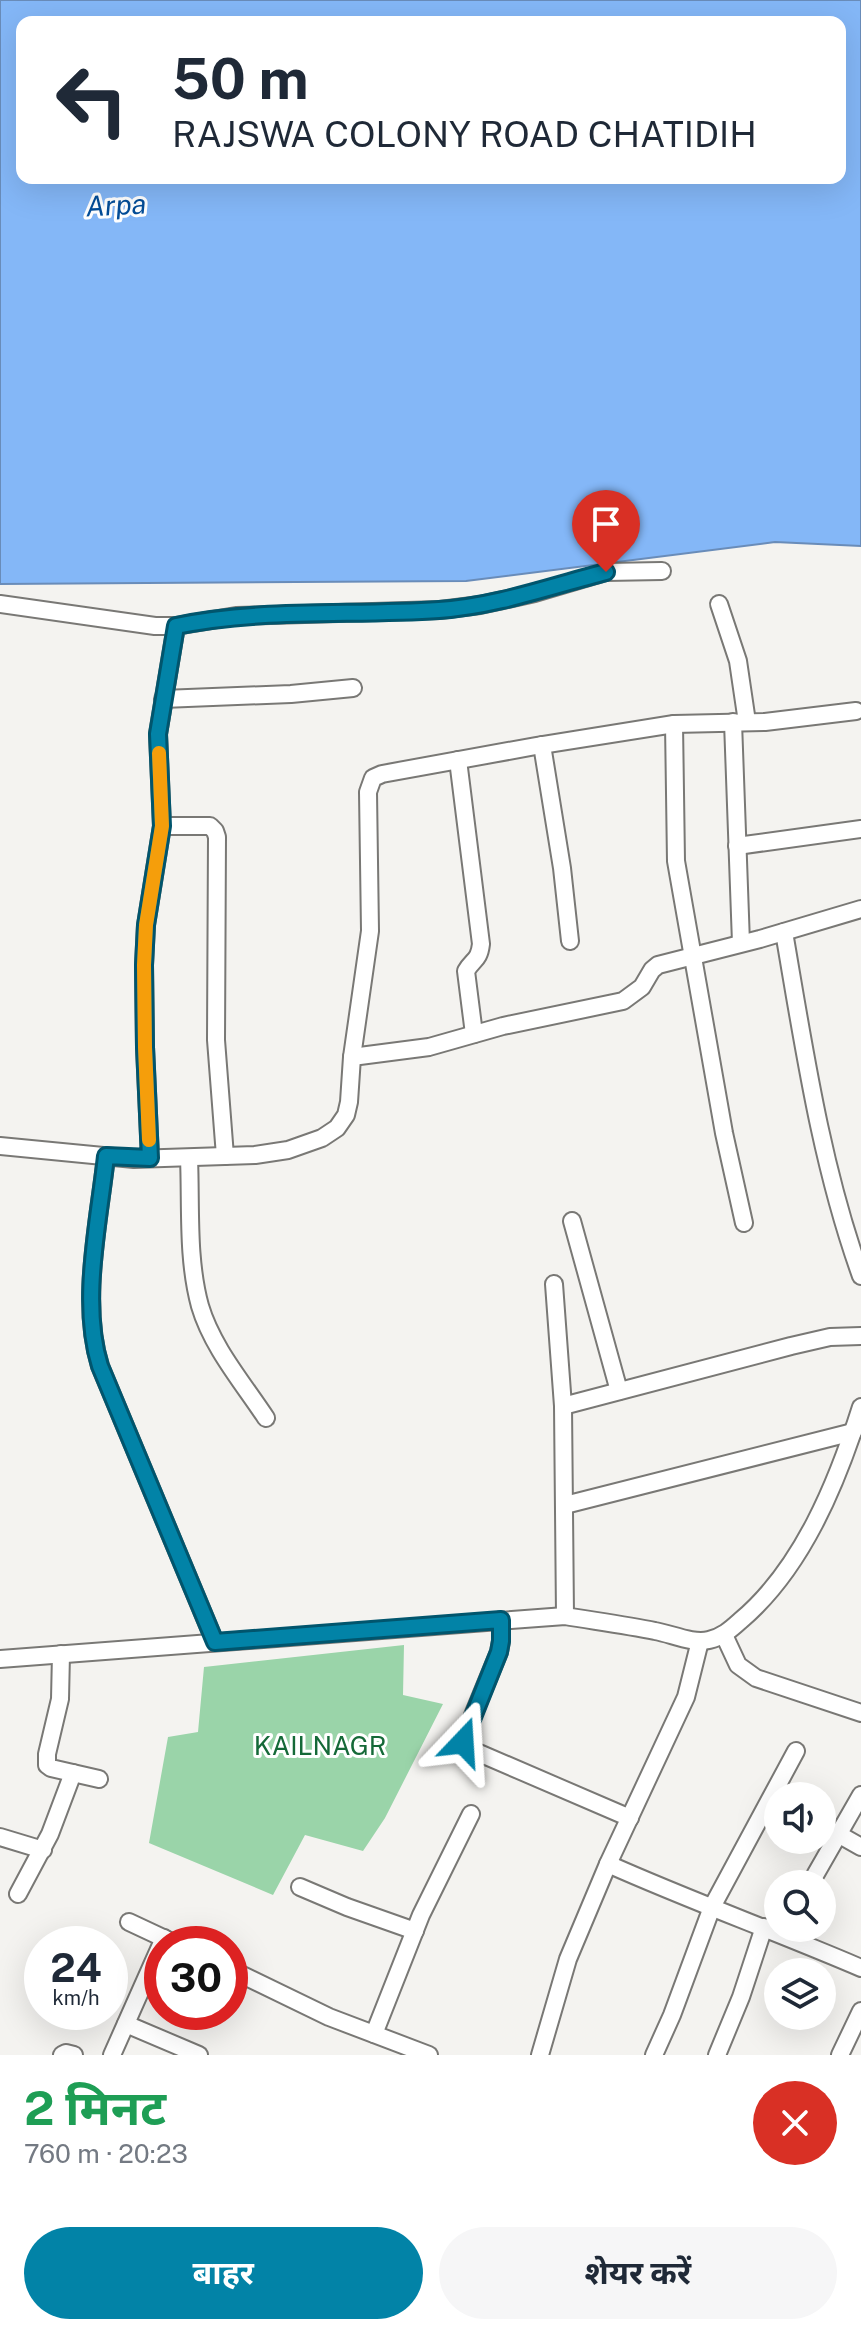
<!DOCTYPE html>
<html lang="hi">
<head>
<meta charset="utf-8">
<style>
	:root { --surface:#fff; --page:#f6f6f7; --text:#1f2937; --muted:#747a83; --accent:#0283a7 }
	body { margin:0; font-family:"Public Sans","Noto Sans Devanagari",sans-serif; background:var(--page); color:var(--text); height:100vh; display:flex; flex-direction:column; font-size:30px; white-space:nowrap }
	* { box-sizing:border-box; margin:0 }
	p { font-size:26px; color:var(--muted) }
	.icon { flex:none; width:44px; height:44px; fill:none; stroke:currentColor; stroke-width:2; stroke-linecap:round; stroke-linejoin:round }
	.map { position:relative; height:2055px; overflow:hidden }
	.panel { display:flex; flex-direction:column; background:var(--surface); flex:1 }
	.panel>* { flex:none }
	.hud { position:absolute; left:16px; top:16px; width:830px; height:168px; border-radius:16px; box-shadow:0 8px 32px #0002; background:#fff; color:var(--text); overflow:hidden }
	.controls { position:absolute; left:764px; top:1782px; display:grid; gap:16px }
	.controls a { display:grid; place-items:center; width:72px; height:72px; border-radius:50%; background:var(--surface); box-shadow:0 8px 32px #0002; font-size:40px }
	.speed { position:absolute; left:24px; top:1926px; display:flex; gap:16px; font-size:40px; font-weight:700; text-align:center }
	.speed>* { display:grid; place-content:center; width:104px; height:104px; border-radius:50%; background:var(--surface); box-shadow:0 8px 32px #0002; line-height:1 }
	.speed small { font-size:20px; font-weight:400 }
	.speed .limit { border:12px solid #d22; background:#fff; color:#111 }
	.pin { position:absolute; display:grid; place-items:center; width:68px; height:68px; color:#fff; margin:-82px -34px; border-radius:50% 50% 50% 0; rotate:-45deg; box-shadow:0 0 8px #0007 }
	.pin .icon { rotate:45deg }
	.me { position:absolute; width:88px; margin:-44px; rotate:20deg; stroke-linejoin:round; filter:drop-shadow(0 0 6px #0008) }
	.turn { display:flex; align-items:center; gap:28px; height:168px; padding:0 24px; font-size:36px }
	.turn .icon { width:104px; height:104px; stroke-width:2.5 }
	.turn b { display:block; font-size:56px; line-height:68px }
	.round { display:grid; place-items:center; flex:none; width:84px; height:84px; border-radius:42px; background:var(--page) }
	.head { display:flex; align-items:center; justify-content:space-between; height:136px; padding:0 24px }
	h1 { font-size:48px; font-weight:700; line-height:60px; color:#1e9e55 }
	.action { display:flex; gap:16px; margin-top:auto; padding:16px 24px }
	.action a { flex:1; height:92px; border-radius:48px; background:var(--accent); color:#fff; font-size:32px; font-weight:700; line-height:92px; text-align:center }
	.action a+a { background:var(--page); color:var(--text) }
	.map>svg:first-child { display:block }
	.green { fill:#9ad4a9 }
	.water { fill:#84b7f7; stroke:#698cb9; stroke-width:2; fill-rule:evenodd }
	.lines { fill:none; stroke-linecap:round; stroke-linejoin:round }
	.street-casing { stroke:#797875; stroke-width:20 }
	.street { stroke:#fff; stroke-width:16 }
	.route-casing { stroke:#01556d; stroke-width:20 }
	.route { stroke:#0283a7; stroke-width:14 }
	.slow { stroke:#f59e0b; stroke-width:14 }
	.labels { text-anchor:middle; stroke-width:6; stroke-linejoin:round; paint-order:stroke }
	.park-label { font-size:26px; fill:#156938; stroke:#fff }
	.water-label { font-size:28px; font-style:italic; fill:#034d98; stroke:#fff }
</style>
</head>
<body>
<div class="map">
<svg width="861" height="2055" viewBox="0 0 861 2055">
	<rect width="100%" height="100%" fill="#f4f3f0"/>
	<polygon class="green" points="404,1645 403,1695 443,1704 385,1818 363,1851 305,1835 273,1895 149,1843 168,1737 198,1732 204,1667"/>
	<path class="water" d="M0 0H861V546L775 542 466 581 0 584ZM22 22H840V178H22Z"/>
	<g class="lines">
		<g class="street-casing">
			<g id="street">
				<polyline points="0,604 155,626 176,626 236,616 440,610 480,605 535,593 606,572 662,571"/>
				<polyline points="719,604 738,661 747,722"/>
				<polyline points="163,699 291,694 353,688"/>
				<polyline points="733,722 741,943"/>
				<polyline points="674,724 676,861 724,1133 744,1223"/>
				<polyline points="542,745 562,868 570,941"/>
				<path d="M458 760 481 944C479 961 473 959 466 971L474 1034"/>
				<polyline points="162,826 210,826 215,831 217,837 216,1040 225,1156"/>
				<polyline points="737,846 861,829"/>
				<path d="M784 932C804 1048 821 1165 861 1276"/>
				<polyline points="352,1057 429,1047 503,1026 623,1001 642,987 652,970 658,965 760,939 861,909"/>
				<polyline points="0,1146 134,1159 255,1155 288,1150 322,1138 337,1128 346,1115 349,1102 352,1057 370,931 368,792 373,778 382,774 536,746 674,724 765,722 856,711"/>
				<path d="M106 1156C99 1222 80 1302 100 1366L215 1642"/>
				<polyline points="150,1158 145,1047 144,965 146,925 162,826 158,734 176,626"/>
				<path d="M189 1158C191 1206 187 1259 200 1306 212 1347 243 1383 266 1418"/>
				<polyline points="572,1221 619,1391"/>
				<polyline points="554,1284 563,1406 565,1616"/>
				<polyline points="563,1406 791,1346 830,1337 861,1336"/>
				<polyline points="565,1505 853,1432"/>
				<polyline points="501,1620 501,1641 499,1652 464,1737 465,1747 630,1818"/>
				<polyline points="724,1635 738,1665 756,1678 861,1713"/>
				<polyline points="61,1654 60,1699 47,1754 47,1765 51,1768 99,1779"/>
				<path d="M0 1659 565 1616C595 1621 626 1625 655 1631 672 1634 693 1644 709 1640 722 1637 730 1630 740 1621 802 1569 837 1483 861 1407"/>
				<polyline points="838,1834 861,1847"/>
				<polyline points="0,1837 43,1850"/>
				<path d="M608 1864C691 1901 777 1932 861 1968"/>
				<polyline points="810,1884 861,1795"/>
				<polyline points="300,1887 347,1907 415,1931"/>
				<polyline points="18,1894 50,1834 73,1773"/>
				<polyline points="129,1922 176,1944"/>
				<polyline points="230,1969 329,2017 429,2055"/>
				<polyline points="126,2024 199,2055"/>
				<polyline points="374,2034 421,1915 471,1814"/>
				<polyline points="62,2055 66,2053 74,2055"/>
				<polyline points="112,2055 164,1938"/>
				<polyline points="540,2055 568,1959 608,1864 686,1697 700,1641"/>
				<polyline points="654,2055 672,2015 712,1907 796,1751"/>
				<polyline points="717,2055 741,1997 764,1927"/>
				<polyline points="840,2055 861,2011"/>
			</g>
		</g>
		<use href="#street" class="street"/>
	</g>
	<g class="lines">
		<g class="route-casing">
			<path id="route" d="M463 1742 499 1652 501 1641V1620L215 1642 100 1366C80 1302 99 1222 106 1156L150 1158 145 1047 144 965 146 925 162 826 158 734 176 626C263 608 351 616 439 610 497 606 551 586 606 572"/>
		</g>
		<use href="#route" class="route"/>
		<polyline class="slow" points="149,1140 145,1047 144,965 146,925 162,826 159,753"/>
	</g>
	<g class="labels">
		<g class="park-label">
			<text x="320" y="1755">KAILNAGR</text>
		</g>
		<g class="water-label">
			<text transform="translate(116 205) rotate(-3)" y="10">Arpa</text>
		</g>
	</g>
</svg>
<div class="controls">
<a><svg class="icon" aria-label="sound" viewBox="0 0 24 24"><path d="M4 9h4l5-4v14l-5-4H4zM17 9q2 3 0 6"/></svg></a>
<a><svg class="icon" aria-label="search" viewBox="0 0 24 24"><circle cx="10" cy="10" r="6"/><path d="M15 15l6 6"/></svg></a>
<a><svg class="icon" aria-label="layers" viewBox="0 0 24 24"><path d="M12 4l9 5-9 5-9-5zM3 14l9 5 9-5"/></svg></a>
</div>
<div class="speed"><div>24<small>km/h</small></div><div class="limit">30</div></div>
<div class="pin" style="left:606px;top:572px;background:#d93025"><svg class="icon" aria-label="arrive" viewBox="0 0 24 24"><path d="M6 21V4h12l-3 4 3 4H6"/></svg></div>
<svg class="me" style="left:463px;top:1742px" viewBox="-20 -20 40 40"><path d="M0-17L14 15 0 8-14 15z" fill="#0283a7" stroke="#fff" stroke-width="4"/></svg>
<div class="hud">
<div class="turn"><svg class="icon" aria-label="left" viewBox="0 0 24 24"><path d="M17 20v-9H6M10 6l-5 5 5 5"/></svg><div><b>50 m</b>RAJSWA COLONY ROAD CHATIDIH</div></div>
</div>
</div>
<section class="panel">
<div class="head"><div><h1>2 मिनट</h1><p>760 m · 20:23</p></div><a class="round" style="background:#d93025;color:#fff"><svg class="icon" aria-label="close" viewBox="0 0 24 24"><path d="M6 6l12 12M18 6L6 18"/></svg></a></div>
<div class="action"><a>बाहर</a><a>शेयर करें</a></div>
</section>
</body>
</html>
